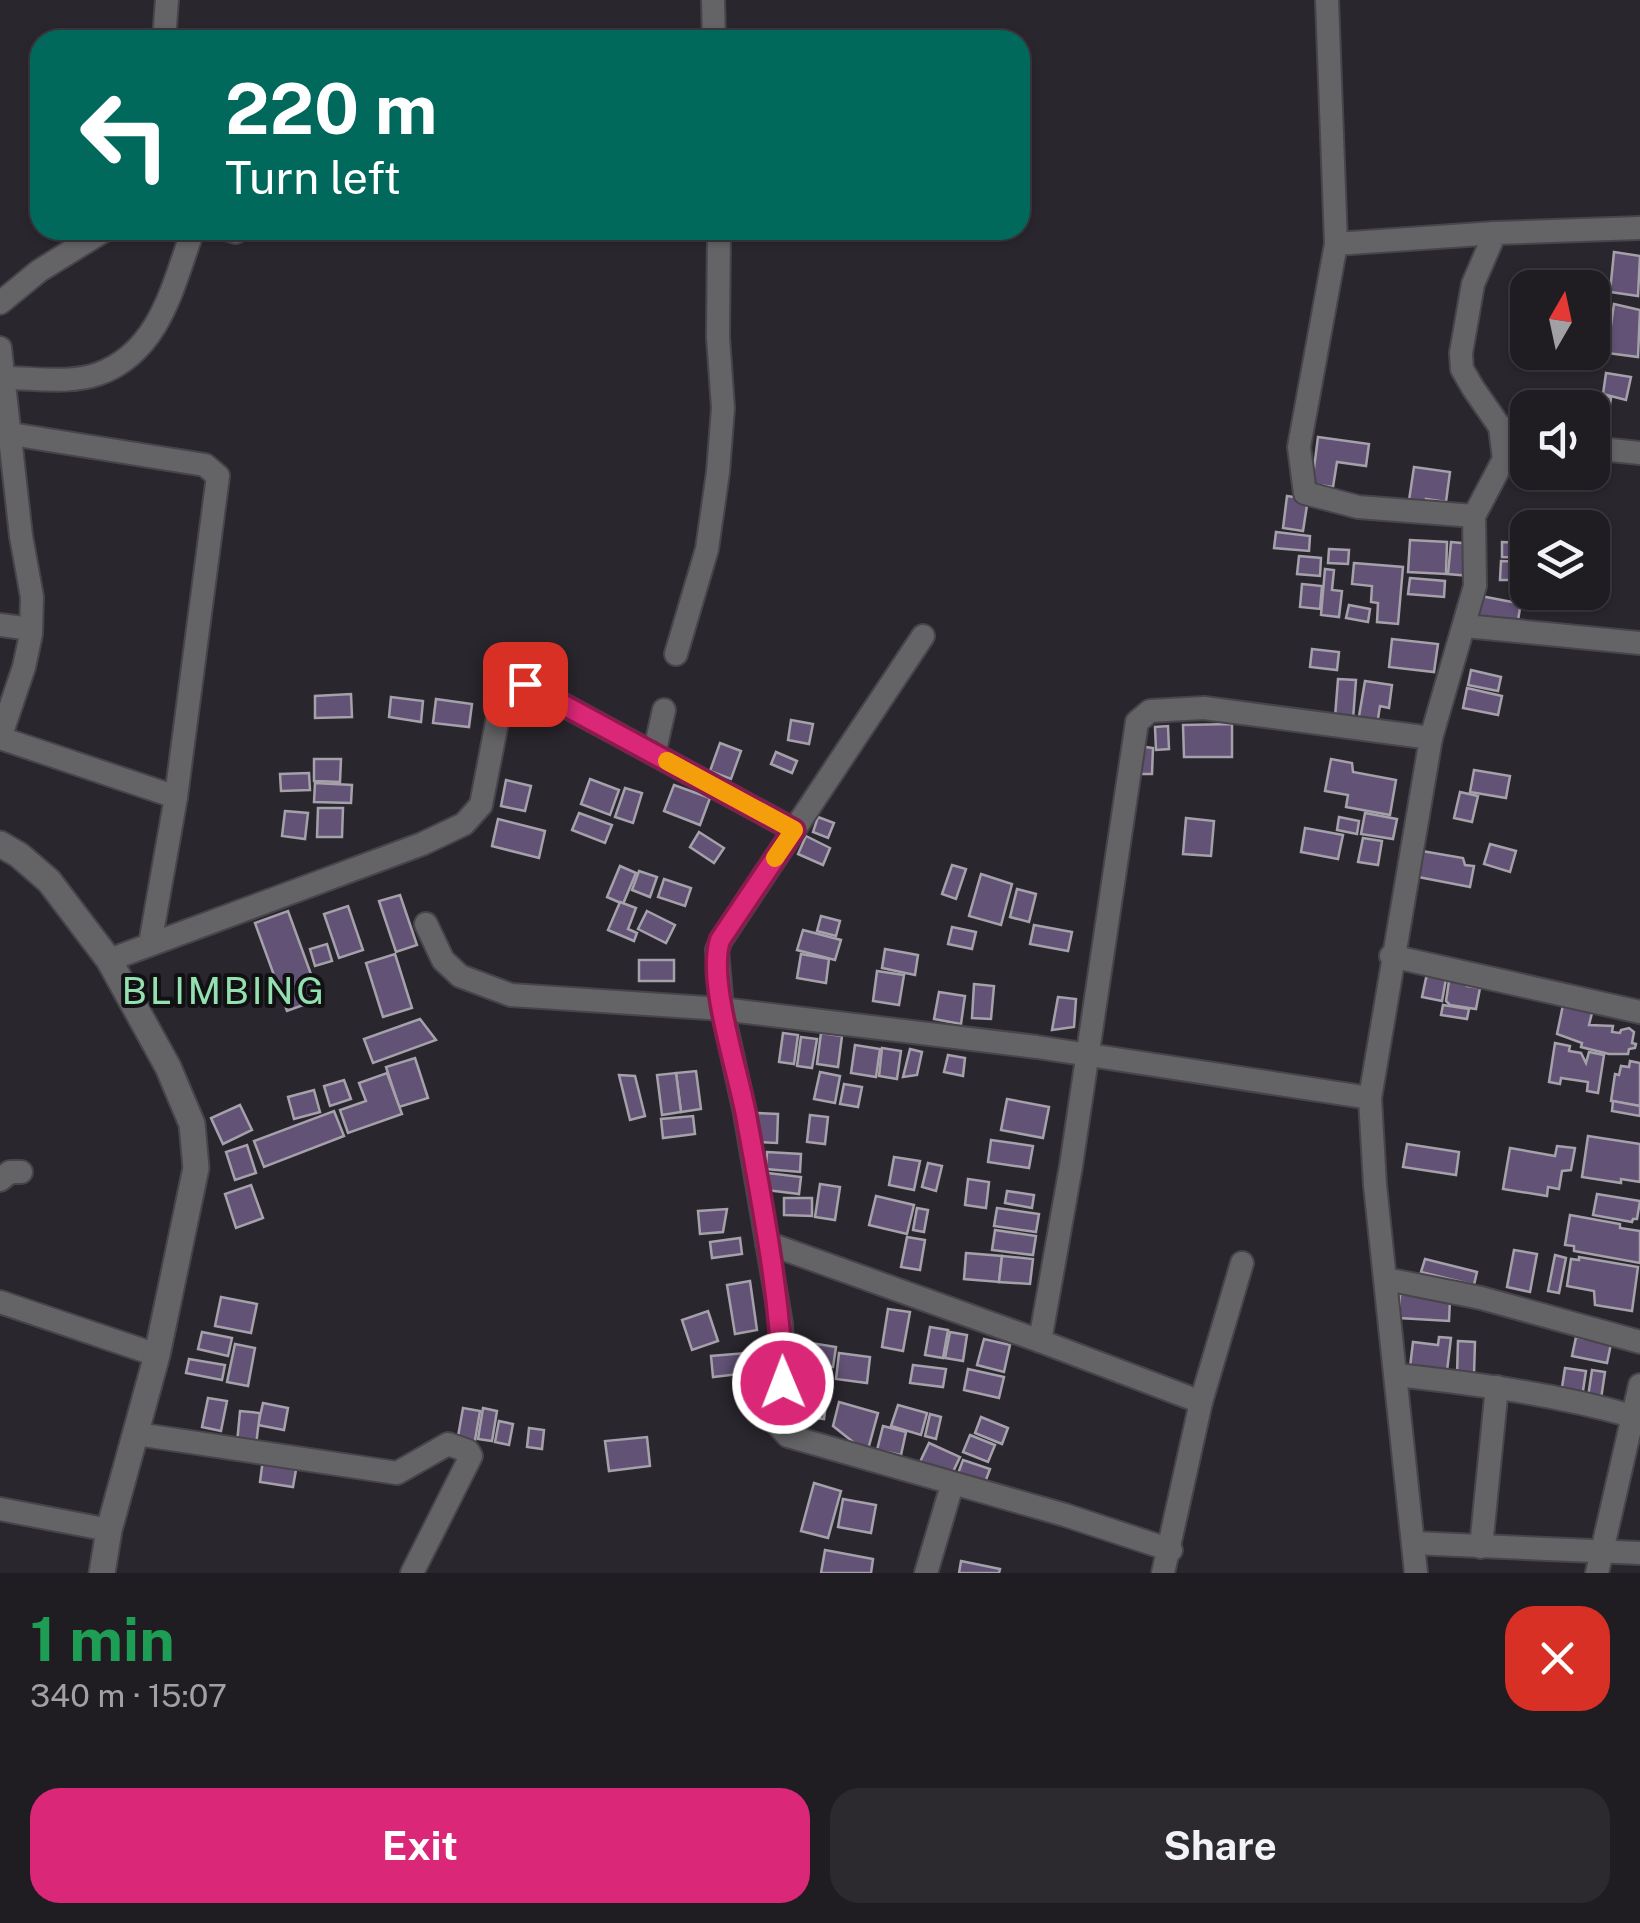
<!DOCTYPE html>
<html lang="en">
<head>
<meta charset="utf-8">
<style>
	:root { --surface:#1f1c22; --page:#2c292f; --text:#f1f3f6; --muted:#a1a1a5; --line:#3c3a40; --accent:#db2777 }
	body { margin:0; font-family:"Public Sans",sans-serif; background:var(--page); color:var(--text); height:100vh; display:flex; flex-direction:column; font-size:38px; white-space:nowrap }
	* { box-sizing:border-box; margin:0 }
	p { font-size:32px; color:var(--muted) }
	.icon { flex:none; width:55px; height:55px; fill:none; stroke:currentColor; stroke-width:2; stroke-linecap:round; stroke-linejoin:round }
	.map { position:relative; height:1573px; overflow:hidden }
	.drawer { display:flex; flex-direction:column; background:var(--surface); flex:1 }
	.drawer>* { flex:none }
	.guide { position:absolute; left:30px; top:30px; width:1000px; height:210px; border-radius:30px; box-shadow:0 2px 8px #0004,0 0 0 2px var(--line); background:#00695c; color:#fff; overflow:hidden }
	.needle { width:65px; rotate:9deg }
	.buttons { position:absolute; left:1510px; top:270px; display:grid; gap:20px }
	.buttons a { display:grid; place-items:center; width:100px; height:100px; border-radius:20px; background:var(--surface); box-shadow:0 2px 8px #0004,0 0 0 2px var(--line); font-size:50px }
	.pin { position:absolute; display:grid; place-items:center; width:85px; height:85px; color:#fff; margin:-42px; border-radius:20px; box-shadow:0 5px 15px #0006 }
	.me { position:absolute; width:110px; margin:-55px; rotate:359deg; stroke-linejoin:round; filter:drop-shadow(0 0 8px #0008) }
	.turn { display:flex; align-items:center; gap:35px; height:210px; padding:0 30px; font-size:45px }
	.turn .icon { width:130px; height:130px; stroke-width:2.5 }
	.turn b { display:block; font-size:70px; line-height:85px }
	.round { display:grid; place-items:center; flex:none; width:105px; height:105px; border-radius:30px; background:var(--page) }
	.head { display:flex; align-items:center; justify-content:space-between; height:170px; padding:0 30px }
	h1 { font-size:60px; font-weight:700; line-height:75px; color:#1e9e55 }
	.button { display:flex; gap:20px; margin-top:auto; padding:20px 30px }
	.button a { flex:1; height:115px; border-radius:30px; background:var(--accent); color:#fff; font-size:40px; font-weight:700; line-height:115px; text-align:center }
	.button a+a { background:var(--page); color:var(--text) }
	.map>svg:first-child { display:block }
	.building { fill:#625275; stroke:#a5a1aa; stroke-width:2.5 }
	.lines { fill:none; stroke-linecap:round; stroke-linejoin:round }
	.minor-casing { stroke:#47444b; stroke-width:26 }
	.tertiary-casing { stroke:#47444b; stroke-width:29 }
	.minor { stroke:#646366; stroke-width:22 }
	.tertiary { stroke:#646366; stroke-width:25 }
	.route-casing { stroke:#8e194d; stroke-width:25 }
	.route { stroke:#db2777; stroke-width:18 }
	.slow { stroke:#f59e0b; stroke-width:18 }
	.labels { text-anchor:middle; stroke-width:8; stroke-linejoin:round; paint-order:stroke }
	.quarter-label { font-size:38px; letter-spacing:2.5px; fill:#95e0b0; stroke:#111013 }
</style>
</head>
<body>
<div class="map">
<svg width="1640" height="1573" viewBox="0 0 1640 1573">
	<rect width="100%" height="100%" fill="#29262d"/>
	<g class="building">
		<polygon points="1614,252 1640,256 1638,296 1610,292"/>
		<polygon points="1614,304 1640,310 1638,357 1607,353"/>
		<polygon points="1606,373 1631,377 1626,400 1603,394"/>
		<polygon points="1588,394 1611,397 1606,435 1592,433 1592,408 1586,408"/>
		<polygon points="1318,437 1369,444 1366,466 1337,462 1333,487 1312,484"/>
		<polygon points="1414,467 1450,472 1446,502 1426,499 1425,509 1408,507"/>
		<polygon points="1287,496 1308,499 1303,531 1283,528"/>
		<polygon points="1276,532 1310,536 1309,551 1274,548"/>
		<polygon points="1410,540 1447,542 1446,574 1408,572"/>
		<polygon points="1451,542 1472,544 1469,576 1448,574"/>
		<polygon points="1502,542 1528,543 1528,558 1502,557"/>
		<polygon points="1329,549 1349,550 1348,564 1328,563"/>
		<polygon points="1299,556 1321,558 1320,576 1297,574"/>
		<polygon points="1501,561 1528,562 1528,580 1500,580"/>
		<polygon points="1354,563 1403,567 1398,624 1377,622 1378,603 1371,602 1372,586 1352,584"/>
		<polygon points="1325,569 1334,570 1332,590 1342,591 1339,617 1321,615"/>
		<polygon points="1410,578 1445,581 1444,597 1408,594"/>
		<polygon points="1516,583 1524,585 1517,626 1477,619 1481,596 1512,602"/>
		<polygon points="1302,584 1322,586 1320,609 1300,607"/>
		<polygon points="1349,605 1370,609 1368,622 1346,618"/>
		<polygon points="1392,639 1438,644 1434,672 1389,667"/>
		<polygon points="1312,649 1339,652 1337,670 1310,667"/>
		<polygon points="1471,670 1501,677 1498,691 1468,685"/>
		<polygon points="1338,679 1356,680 1353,719 1335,717"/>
		<polygon points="1365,681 1392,685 1389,708 1380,706 1377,725 1358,722"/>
		<polygon points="1467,688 1502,696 1498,715 1463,708"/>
		<polygon points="351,694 352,717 315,718 315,696"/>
		<polygon points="391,697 423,701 421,722 389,717"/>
		<polygon points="436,699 472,704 469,727 433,723"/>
		<polygon points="791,720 813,724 809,744 788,740"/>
		<polygon points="1232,724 1232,757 1184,757 1183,725"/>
		<polygon points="1168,726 1169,749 1156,750 1155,727"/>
		<polygon points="720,743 741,751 731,779 710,771"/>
		<polygon points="1146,747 1153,748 1152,774 1137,774 1138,748"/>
		<polygon points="776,752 797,761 792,773 771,764"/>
		<polygon points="314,759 341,759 340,782 314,781"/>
		<polygon points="1331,759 1352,763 1353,772 1396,780 1390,815 1346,807 1348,795 1325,791"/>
		<polygon points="1474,770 1510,776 1506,798 1470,792"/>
		<polygon points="309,773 310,790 281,791 280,774"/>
		<polygon points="590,779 619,790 610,815 581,804"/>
		<polygon points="506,780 531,786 525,811 501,806"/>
		<polygon points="315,783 352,785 351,803 314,802"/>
		<polygon points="674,785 710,798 700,825 664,811"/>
		<polygon points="625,788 642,793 633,823 615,817"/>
		<polygon points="1460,792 1478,796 1472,822 1454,818"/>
		<polygon points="318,808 343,808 342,837 317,837"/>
		<polygon points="285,811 308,813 305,839 282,836"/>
		<polygon points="579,813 612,825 605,843 572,830"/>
		<polygon points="1365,813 1397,819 1393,839 1361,834"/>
		<polygon points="818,817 834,823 828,838 813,832"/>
		<polygon points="1339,817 1359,821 1357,834 1337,830"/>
		<polygon points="1186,818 1214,821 1211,856 1183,854"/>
		<polygon points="498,819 545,831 539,858 492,846"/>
		<polygon points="1305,828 1343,835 1338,859 1301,852"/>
		<polygon points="699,832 724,848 714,863 690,847"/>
		<polygon points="806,836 830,848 823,865 798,854"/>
		<polygon points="1363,838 1382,841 1378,865 1358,862"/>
		<polygon points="1490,844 1516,851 1510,872 1484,864"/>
		<polygon points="1422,851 1463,858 1465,865 1474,866 1470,887 1418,877"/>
		<polygon points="952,865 966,869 956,899 942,894"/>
		<polygon points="620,866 636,873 623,904 607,897"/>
		<polygon points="639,871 657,877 650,897 632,890"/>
		<polygon points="981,874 1012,884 1001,925 969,916"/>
		<polygon points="664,879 691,888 685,906 658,897"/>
		<polygon points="1017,889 1036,894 1029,922 1010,917"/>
		<polygon points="400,895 417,945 396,952 379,901"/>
		<polygon points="620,902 636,908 628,929 637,933 634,941 608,930"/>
		<polygon points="348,906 363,950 339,958 324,914"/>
		<polygon points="288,911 320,999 287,1011 255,923"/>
		<polygon points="647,911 675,925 666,943 638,929"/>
		<polygon points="821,916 840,921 836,936 817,931"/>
		<polygon points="1034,925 1072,932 1068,951 1030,944"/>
		<polygon points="952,927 976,932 972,949 948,944"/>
		<polygon points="803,930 841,940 835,960 797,950"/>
		<polygon points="327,944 332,961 315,966 310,949"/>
		<polygon points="885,949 918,955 915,975 882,968"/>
		<polygon points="395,954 412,1008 383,1017 366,963"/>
		<polygon points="801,954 829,959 826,983 797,978"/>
		<rect x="639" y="960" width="35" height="21"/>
		<polygon points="877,971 904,975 899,1005 873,1001"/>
		<polygon points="1430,976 1446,979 1442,1001 1422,997 1426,978"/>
		<polygon points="1468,979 1467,986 1480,988 1476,1009 1450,1005 1446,1001 1449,981"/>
		<polygon points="974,984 994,986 991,1019 972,1018"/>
		<polygon points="939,992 965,996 961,1024 934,1019"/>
		<polygon points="1058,997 1076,999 1074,1027 1052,1030"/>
		<polygon points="1587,1003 1592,1013 1589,1025 1613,1026 1612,1032 1620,1033 1621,1030 1629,1028 1634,1032 1632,1043 1636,1044 1635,1048 1629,1049 1628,1054 1609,1054 1581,1047 1582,1043 1557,1034 1563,1005"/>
		<polygon points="1443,1005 1469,1009 1467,1019 1441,1015"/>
		<polygon points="420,1019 436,1040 373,1063 364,1039"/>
		<polygon points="783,1033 798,1035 794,1064 779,1062"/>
		<polygon points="821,1033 842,1036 838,1067 817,1064"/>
		<polygon points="801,1037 817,1039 812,1068 797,1066"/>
		<polygon points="1555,1043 1570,1046 1569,1051 1581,1053 1586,1063 1589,1052 1604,1055 1598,1093 1587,1091 1588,1082 1561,1078 1560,1084 1549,1082"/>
		<polygon points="855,1045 880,1049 876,1077 851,1073"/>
		<polygon points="882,1048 901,1051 897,1079 879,1076"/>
		<polygon points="910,1049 922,1052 917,1075 903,1077"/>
		<polygon points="948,1055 965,1058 963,1076 944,1072"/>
		<polygon points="415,1058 428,1098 399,1107 386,1067"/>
		<polygon points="1630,1061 1640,1063 1640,1106 1611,1101 1615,1074 1619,1075 1621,1066 1629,1067"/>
		<polygon points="696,1071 701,1109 681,1112 676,1073"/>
		<polygon points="820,1072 840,1076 835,1103 814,1099"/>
		<polygon points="387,1073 402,1114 348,1133 340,1110 366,1101 359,1083"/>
		<polygon points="676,1073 681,1112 662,1115 657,1075"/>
		<polygon points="619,1075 635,1076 645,1116 630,1120"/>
		<polygon points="344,1080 351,1099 330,1106 324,1086"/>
		<polygon points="844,1084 862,1087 858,1107 840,1104"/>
		<polygon points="314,1090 320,1112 294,1119 288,1097"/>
		<polygon points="1007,1099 1049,1107 1043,1138 1001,1130"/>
		<polygon points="1613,1101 1640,1106 1640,1116 1612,1111"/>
		<polygon points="240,1105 252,1130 223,1144 211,1118"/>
		<polygon points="334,1111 344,1136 264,1167 254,1141"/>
		<polygon points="756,1113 778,1114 777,1143 755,1142"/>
		<polygon points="810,1115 828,1117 825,1144 807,1142"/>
		<polygon points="693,1116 695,1134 663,1138 661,1119"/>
		<polygon points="1588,1136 1640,1144 1640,1182 1621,1179 1621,1183 1582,1177"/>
		<polygon points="991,1140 1033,1146 1029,1168 988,1162"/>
		<polygon points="1407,1144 1459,1152 1456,1175 1403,1167"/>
		<polygon points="247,1145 256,1173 235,1180 226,1152"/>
		<polygon points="1557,1146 1575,1148 1571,1170 1562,1171 1559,1189 1548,1187 1547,1196 1503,1189 1510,1148 1555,1156"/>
		<polygon points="767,1152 801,1154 800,1172 766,1169"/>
		<polygon points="894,1157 920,1161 914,1190 889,1185"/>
		<polygon points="928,1163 942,1166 936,1191 922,1187"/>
		<polygon points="768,1173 801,1177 799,1194 766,1190"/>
		<polygon points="968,1179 989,1182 986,1208 965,1205"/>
		<polygon points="820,1184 840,1187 835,1220 815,1217"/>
		<polygon points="251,1185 263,1218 236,1228 225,1194"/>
		<polygon points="1007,1191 1034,1195 1032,1208 1005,1203"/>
		<polygon points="1597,1194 1640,1201 1637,1219 1633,1219 1632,1222 1593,1215"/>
		<polygon points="876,1196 914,1205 907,1234 869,1225"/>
		<polygon points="784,1198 812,1198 812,1216 784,1215"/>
		<polygon points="917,1208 928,1210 924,1232 913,1230"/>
		<polygon points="997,1208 1039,1214 1036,1232 994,1226"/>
		<polygon points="727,1209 723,1232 700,1234 698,1211"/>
		<polygon points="1570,1215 1620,1224 1620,1228 1640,1231 1640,1263 1574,1251 1574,1246 1565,1245"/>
		<polygon points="995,1230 1036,1236 1033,1255 992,1250"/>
		<polygon points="907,1237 925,1240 920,1270 901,1267"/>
		<polygon points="740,1238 742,1254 712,1258 710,1242"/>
		<polygon points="1514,1250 1537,1254 1530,1292 1507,1287"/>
		<polygon points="966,1253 1002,1256 999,1282 964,1279"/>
		<polygon points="1555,1255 1566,1258 1559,1293 1548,1291"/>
		<polygon points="1002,1256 1033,1259 1030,1284 999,1282"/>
		<polygon points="1579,1257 1638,1267 1632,1311 1595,1305 1594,1291 1567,1286 1571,1259 1579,1260"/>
		<polygon points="1425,1259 1477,1272 1474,1285 1421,1272"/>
		<polygon points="750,1281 757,1330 735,1334 727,1285"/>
		<polygon points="1400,1294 1444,1296 1450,1300 1449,1321 1399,1318"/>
		<polygon points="221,1297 257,1304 251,1333 215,1326"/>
		<polygon points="888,1309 910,1312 903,1351 882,1347"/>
		<polygon points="708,1311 718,1341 692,1350 682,1320"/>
		<polygon points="930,1327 948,1330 943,1358 925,1355"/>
		<polygon points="202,1332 232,1338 228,1356 198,1349"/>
		<polygon points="950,1332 967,1335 963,1361 945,1358"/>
		<polygon points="1439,1337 1451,1338 1447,1371 1410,1367 1413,1342 1438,1345"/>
		<polygon points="1576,1337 1611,1344 1607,1363 1572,1356"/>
		<polygon points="984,1339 1010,1345 1004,1372 977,1365"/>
		<polygon points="1458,1341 1475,1342 1474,1375 1457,1374"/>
		<polygon points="811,1343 836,1347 833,1367 808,1363"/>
		<polygon points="235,1344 255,1348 248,1386 227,1382"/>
		<polygon points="766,1346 770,1374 755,1376 751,1348"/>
		<polygon points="746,1353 748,1373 713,1377 711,1356"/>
		<polygon points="839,1353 870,1357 867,1383 836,1379"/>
		<polygon points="189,1359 225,1365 222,1380 186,1373"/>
		<polygon points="913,1365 946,1369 943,1387 910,1383"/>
		<polygon points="1565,1368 1586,1371 1581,1404 1560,1400"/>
		<polygon points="968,1369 1004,1377 999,1398 964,1390"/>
		<polygon points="1592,1370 1605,1372 1601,1399 1588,1397"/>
		<polygon points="790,1376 829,1381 824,1419 785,1414"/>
		<polygon points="208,1398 227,1401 221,1431 202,1427"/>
		<polygon points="839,1402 878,1413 867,1453 833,1426"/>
		<polygon points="263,1403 288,1408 284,1430 258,1425"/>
		<polygon points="898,1405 927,1413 921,1435 891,1426"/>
		<polygon points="463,1408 480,1411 474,1446 457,1442"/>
		<polygon points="483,1408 497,1411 492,1441 478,1439"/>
		<polygon points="240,1411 260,1413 256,1445 237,1443"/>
		<polygon points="930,1414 941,1417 936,1439 925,1436"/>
		<polygon points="981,1417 1008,1428 1002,1444 975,1433"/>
		<polygon points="499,1421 513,1424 509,1445 495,1442"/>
		<polygon points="883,1426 906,1432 901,1455 877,1450"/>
		<polygon points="529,1428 544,1430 542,1449 527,1447"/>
		<polygon points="970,1435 995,1445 988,1462 963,1452"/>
		<polygon points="647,1437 650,1466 609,1471 605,1441"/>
		<polygon points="929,1443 960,1457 951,1476 920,1462"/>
		<polygon points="263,1459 297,1464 293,1487 260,1482"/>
		<polygon points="963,1460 990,1469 983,1488 956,1479"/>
		<polygon points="814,1483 841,1491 828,1538 801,1531"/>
		<polygon points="843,1499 876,1505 871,1533 838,1527"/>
		<polygon points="825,1550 873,1559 871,1573 821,1573"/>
		<polygon points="961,1561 1000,1569 999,1573 959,1573"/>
	</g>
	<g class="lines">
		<g class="minor-casing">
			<g id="minor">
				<polyline points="713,0 714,40"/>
				<polyline points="1327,0 1336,244 1299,447 1305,493 1358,507 1474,516"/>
				<polyline points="164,40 167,0"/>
				<polyline points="229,230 236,232"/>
				<polyline points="1336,244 1495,233"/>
				<polyline points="0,303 39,271 105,230"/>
				<polyline points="0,348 21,536 32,597 31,634 24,667 0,738"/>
				<path d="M5 378C34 378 70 384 98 374 160 352 173 285 193 230"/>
				<polyline points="1500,427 1528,433"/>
				<polyline points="11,434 205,465 218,476 176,797 150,944"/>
				<polyline points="1592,448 1640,453"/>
				<polyline points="0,625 31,629"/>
				<polyline points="1465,626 1640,643"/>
				<polyline points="923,636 721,940 717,950 722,1009 745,1113 781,1324 783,1383 777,1424 788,1436 1065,1515 1171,1550"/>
				<polyline points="676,654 707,549 718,472 723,408 718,337 719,230"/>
				<polyline points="0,738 176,797"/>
				<polyline points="654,754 664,710"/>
				<polyline points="426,924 443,960 460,976 511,995 722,1009 1037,1047 1370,1098"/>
				<polyline points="1391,956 1640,1012"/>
				<polyline points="109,960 422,844 464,824 481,805 503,691 516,683 525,684 794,830"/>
				<polyline points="0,1180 10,1172 21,1172"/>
				<polyline points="767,1243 1040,1341 1201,1402 1163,1573"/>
				<polyline points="1386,1279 1481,1298 1640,1342"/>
				<polyline points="0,1302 157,1355"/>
				<polyline points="1040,1341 1071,1166 1137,722 1150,711 1204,708 1431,738"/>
				<path d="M1397 1375C1477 1384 1555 1394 1632 1416"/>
				<polyline points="1201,1402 1242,1263"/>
				<polyline points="137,1434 397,1473 448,1444 468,1451 471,1456 412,1573"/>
				<polyline points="0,1509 109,1530"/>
				<polyline points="1413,1543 1640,1553"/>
				<polyline points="1481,1547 1497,1387"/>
				<polyline points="926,1573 952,1485"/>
				<polyline points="1416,1573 1375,1185 1370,1098 1431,738 1475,586 1474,516 1504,459 1500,427 1473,388 1462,369 1461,353 1473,284 1495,233 1640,228"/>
				<polyline points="1597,1573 1640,1385"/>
			</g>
		</g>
		<g class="tertiary-casing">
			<polyline id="tertiary" points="0,844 19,855 49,881 109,960 168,1067 192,1124 196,1168 157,1355 109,1530 102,1573"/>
		</g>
		<use href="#minor" class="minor"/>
		<use href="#tertiary" class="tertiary"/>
	</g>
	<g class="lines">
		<g class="route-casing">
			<path id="route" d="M525 684 794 830 720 940C707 981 738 1071 746 1115 762 1203 780 1293 783 1383"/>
		</g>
		<use href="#route" class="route"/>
		<polyline class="slow" points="667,761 794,830 775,858"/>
	</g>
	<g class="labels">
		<g class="quarter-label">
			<text x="224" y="1004">BLIMBING</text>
		</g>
	</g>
</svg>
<div class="buttons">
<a><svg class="needle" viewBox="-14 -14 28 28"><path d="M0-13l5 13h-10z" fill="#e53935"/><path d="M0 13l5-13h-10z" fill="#a1a1a5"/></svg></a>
<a><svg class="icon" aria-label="sound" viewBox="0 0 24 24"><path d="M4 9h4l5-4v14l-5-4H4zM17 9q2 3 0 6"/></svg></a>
<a><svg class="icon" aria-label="layers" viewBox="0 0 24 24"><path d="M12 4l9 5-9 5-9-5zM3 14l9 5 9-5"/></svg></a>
</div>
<div class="pin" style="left:525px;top:684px;background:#d93025"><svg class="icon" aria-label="arrive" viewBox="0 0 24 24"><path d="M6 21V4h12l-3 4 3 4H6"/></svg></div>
<svg class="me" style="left:783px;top:1383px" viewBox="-20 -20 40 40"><circle r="17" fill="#db2777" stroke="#fff" stroke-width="3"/><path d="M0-11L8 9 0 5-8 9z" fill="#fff"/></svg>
<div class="guide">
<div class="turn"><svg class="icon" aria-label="left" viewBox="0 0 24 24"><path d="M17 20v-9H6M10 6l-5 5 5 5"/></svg><div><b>220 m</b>Turn left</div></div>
</div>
</div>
<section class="drawer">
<div class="head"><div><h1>1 min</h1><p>340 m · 15:07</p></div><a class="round" style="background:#d93025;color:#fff"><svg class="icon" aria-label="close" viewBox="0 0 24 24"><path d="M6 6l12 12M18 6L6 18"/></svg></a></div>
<div class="button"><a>Exit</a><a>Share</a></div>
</section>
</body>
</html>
